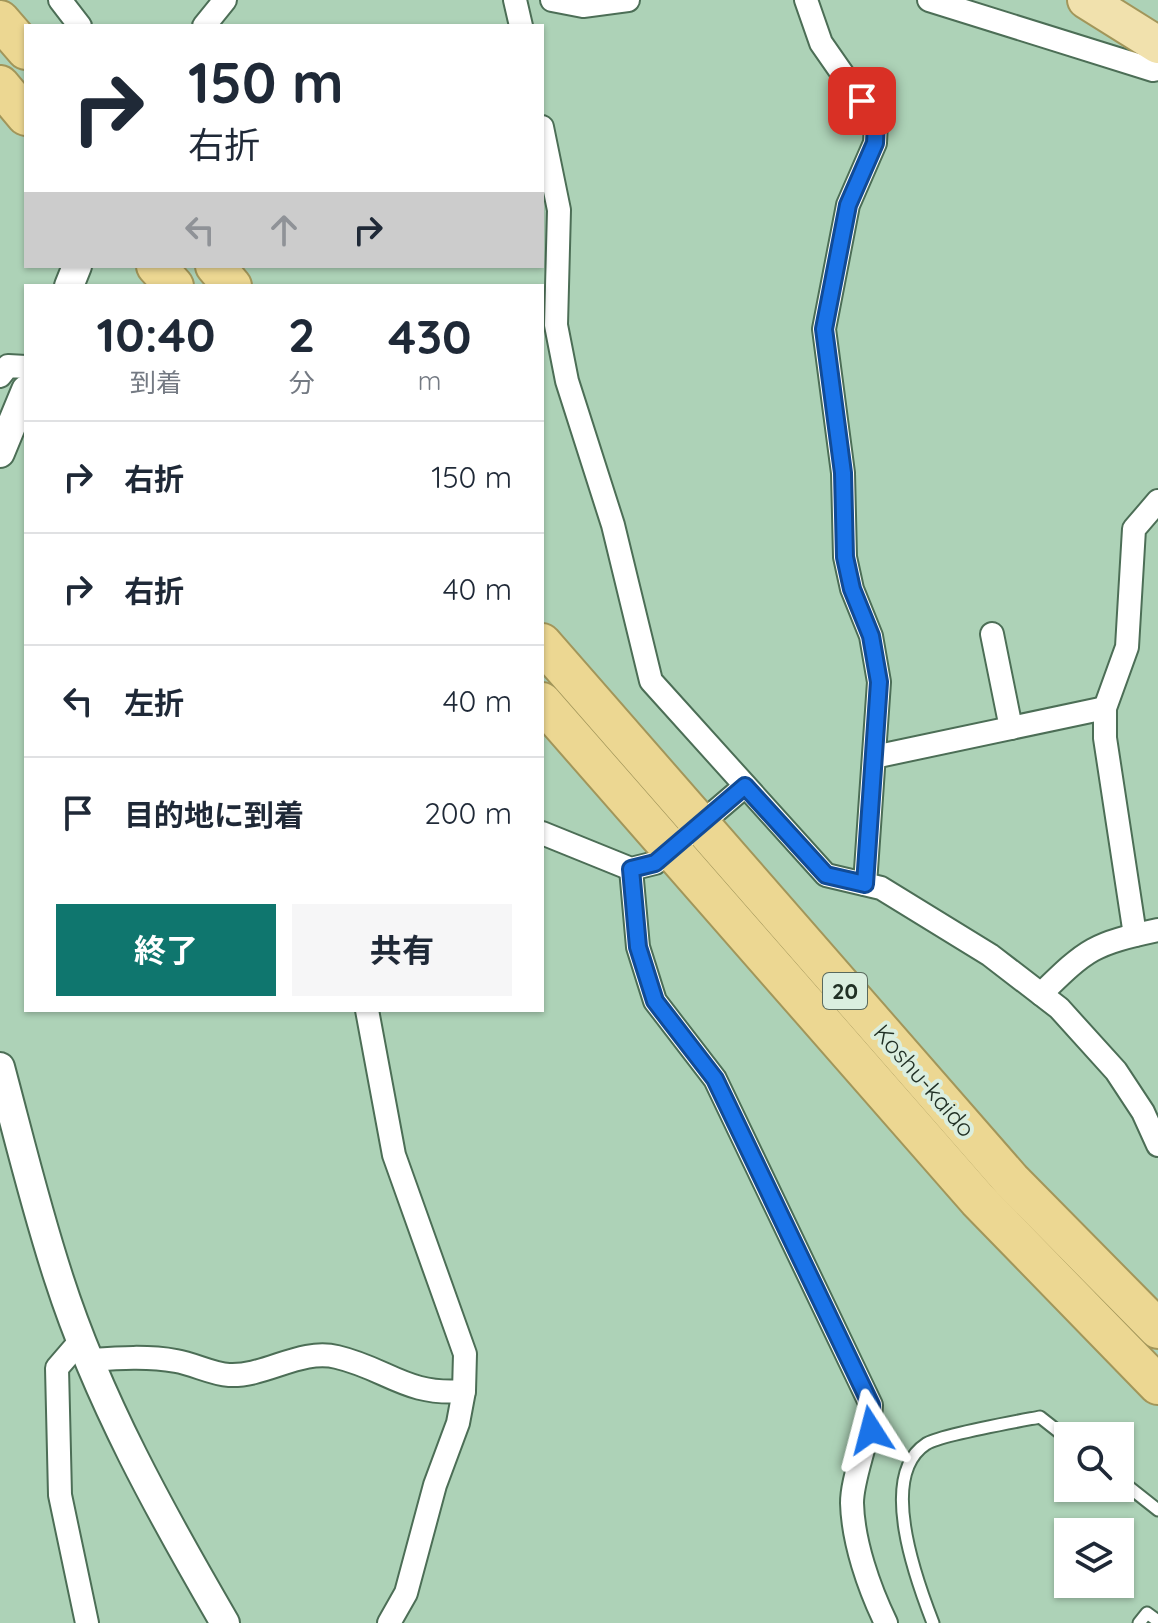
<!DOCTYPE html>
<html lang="ja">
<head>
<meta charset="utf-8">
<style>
	:root { --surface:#fff; --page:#f6f6f7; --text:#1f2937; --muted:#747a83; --line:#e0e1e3; --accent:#0f766e }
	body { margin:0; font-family:Quicksand,"Noto Sans JP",sans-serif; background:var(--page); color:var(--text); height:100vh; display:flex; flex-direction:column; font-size:30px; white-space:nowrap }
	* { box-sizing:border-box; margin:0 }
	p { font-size:26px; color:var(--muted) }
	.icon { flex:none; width:44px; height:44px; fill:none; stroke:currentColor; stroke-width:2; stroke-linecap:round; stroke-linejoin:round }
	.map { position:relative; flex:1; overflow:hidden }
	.side { position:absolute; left:24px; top:284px; width:520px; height:728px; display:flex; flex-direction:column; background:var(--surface); border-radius:0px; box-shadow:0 2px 6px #0004 }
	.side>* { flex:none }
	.hud { position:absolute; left:24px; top:24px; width:520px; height:244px; border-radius:0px; box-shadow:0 2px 6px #0004; background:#fff; color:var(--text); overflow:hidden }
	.controls { position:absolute; left:1054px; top:1422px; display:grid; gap:16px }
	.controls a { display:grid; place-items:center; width:80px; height:80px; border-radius:0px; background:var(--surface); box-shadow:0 2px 6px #0004; font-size:40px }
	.pin { position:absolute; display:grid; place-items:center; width:68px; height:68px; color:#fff; margin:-34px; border-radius:16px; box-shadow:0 4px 12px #0006 }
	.me { position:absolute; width:88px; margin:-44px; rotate:351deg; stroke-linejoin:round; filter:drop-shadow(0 0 6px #0008) }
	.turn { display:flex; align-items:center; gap:28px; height:168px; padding:0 32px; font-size:36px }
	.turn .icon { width:104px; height:104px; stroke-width:2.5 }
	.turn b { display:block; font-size:56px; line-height:68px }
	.lanes { display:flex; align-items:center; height:76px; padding:0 32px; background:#0003; justify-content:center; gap:40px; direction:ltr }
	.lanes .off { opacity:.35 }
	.eta { display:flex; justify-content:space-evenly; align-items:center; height:136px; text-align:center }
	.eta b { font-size:48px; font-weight:700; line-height:56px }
	.primary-button { display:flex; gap:16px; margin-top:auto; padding:16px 32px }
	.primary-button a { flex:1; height:92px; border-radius:0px; background:var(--accent); color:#fff; font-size:32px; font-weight:700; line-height:92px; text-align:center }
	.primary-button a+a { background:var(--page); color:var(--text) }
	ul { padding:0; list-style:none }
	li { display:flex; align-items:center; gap:24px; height:112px; padding:0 32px; border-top:2px solid var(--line) }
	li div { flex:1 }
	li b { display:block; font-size:30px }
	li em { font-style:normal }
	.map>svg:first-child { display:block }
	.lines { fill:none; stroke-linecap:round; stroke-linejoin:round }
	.service-casing { stroke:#4c6e56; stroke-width:15 }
	.minor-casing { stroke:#4c6e56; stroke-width:26 }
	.tertiary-casing { stroke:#4c6e56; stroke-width:32 }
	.primary-casing { stroke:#a2965a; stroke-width:40 }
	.trunk-casing { stroke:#a2965a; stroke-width:42 }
	.service { stroke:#fff; stroke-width:11 }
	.minor { stroke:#fff; stroke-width:22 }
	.tertiary { stroke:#fff; stroke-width:28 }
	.primary { stroke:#f1e1ad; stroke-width:36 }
	.trunk { stroke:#ecd792; stroke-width:38 }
	.route-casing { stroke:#114b97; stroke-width:20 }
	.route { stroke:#1a73e8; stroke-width:14 }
	.labels { text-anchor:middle; stroke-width:8; stroke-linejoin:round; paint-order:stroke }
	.shield { fill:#dbeedf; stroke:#59695d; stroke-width:2 }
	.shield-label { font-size:22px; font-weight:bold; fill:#213025 }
	.street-label { font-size:24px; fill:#213025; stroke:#dbeedf }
</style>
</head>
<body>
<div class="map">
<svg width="1158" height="1623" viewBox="0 0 1158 1623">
	<rect width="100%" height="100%" fill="#add2b7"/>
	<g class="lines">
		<g class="service-casing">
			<g id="service">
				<polyline points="1120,1480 1158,1510"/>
				<path d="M933 1623C917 1582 877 1476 926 1444 939 1435 1019 1421 1040 1417L1068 1439"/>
				<polyline points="1139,1623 1147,1613 1158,1621"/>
			</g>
		</g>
		<g class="minor-casing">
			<g id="minor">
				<polyline points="60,0 80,26"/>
				<polyline points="515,0 521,26"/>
				<polyline points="552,0 583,6 628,0"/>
				<polyline points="806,0 821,43 876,122 875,143 848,205 824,329 843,473 845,557 852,589 871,636 879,682 865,884"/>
				<polyline points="929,0 1153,70 1158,69"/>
				<polyline points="204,26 225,0"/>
				<polyline points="542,127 559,210 556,325 567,381 613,525 651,681 826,875 881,888 990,955 1059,1008 1116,1071 1143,1112 1158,1145"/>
				<polyline points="0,376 8,366 26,367"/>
				<polyline points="992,634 1011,728"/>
				<polyline points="874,757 1105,708"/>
				<polyline points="542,833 631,869 655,863 745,786"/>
				<path d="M631 869 638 947 655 1001 715 1079 871 1405C870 1439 852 1476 852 1503 853 1542 869 1588 886 1623"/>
				<polyline points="1135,935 1105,738 1105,708 1127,647 1134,529 1158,501"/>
				<path d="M1041 994C1088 948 1093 944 1158 930"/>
				<polyline points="367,1010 394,1155 465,1354 464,1391 458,1423 435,1485 406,1593 389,1623"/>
				<polyline points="82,1339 57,1368 60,1495 87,1623"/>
				<path d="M91 1360C119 1358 148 1356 176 1361 194 1364 212 1374 229 1375 265 1377 301 1348 337 1357 388 1369 406 1396 464 1391"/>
			</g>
		</g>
		<g class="tertiary-casing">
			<g id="tertiary">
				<polyline points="69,286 77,266"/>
				<polyline points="0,453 26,390"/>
				<path d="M0 1067C19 1138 36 1209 59 1279 98 1400 161 1513 225 1623"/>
			</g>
		</g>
		<g class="primary-casing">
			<polyline id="primary" points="1086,0 1158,45"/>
		</g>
		<g class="trunk-casing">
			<g id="trunk">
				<polyline points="0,20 26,50"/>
				<polyline points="0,85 26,116"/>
				<polyline points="156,266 174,286"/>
				<polyline points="215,266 232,286"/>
				<polyline points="542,643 1011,1180 1158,1329"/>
				<polyline points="542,702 978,1200 1158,1385"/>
			</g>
		</g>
		<use href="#service" class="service"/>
		<use href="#minor" class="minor"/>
		<use href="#tertiary" class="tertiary"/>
		<use href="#primary" class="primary"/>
		<use href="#trunk" class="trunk"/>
	</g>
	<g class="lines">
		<g class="route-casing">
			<polyline id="route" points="862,101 876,122 875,143 848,205 824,329 843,473 845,557 852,589 871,636 879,682 865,884 826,875 745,786 655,863 631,869 638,947 655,1001 715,1079 871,1405 871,1430"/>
		</g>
		<use href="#route" class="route"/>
	</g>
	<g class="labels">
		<rect class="shield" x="823" y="973" width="44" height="36" rx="6"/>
		<g class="shield-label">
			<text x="845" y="999">20</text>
		</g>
		<g class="street-label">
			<text transform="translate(924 1081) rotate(49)" y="8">Koshu-kaido</text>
		</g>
	</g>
</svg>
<div class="controls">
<a><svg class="icon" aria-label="search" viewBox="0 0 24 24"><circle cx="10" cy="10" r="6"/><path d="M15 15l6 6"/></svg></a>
<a><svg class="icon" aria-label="layers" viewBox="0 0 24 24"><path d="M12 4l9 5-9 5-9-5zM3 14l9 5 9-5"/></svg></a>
</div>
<div class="pin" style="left:862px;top:101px;background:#d93025"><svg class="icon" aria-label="arrive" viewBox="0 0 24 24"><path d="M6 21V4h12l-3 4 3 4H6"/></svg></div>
<svg class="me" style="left:871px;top:1430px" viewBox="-20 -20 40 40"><path d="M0-17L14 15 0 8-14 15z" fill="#1a73e8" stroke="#fff" stroke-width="4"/></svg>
<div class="hud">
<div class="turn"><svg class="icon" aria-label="right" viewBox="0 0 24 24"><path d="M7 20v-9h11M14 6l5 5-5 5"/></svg><div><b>150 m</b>右折</div></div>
<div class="lanes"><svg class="icon off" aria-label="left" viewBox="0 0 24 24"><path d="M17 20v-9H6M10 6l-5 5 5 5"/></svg><svg class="icon off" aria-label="ahead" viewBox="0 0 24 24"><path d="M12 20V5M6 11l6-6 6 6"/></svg><svg class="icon" aria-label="right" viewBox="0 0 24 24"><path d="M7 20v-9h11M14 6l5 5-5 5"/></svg></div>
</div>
<section class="side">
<div class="eta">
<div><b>10:40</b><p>到着</p></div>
<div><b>2</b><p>分</p></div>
<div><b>430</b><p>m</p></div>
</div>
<ul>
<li><svg class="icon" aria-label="right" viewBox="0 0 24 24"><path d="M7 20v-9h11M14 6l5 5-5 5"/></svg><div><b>右折</b></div><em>150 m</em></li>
<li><svg class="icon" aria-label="right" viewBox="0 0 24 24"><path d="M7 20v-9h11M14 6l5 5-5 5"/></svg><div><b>右折</b></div><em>40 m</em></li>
<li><svg class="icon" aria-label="left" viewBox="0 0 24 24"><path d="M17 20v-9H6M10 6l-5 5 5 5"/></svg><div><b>左折</b></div><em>40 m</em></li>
<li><svg class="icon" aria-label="arrive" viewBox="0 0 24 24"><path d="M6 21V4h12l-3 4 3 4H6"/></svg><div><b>目的地に到着</b></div><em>200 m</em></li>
</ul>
<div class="primary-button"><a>終了</a><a>共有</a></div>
</section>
</div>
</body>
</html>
